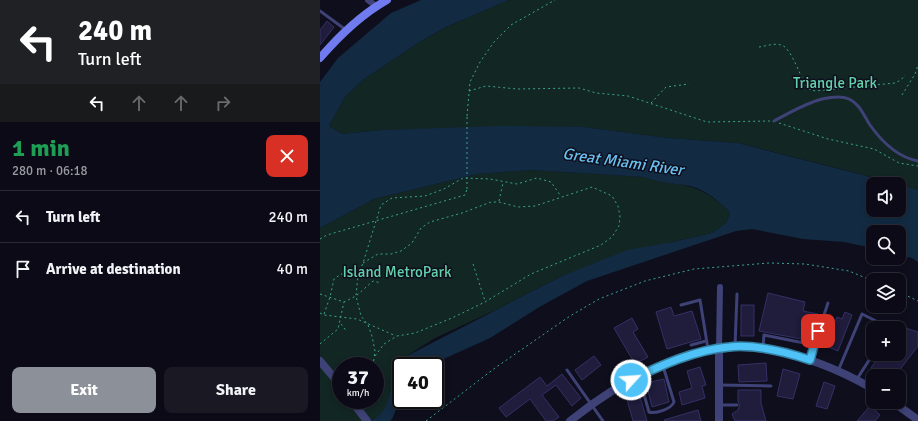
<!DOCTYPE html>
<html lang="en">
<head>
<meta charset="utf-8">
<style>
	:root { --surface:#0b0a16; --page:#191823; --text:#f1f3f6; --muted:#9a9aa1; --line:#2b2b35; --accent:#8c9099 }
	body { margin:0; font-family:Signika,sans-serif; background:var(--page); color:var(--text); height:100vh; display:flex; flex-direction:column; font-size:15px; white-space:nowrap }
	* { box-sizing:border-box; margin:0 }
	p { font-size:13px; color:var(--muted) }
	.icon { flex:none; width:22px; height:22px; fill:none; stroke:currentColor; stroke-width:2; stroke-linecap:round; stroke-linejoin:round }
	.map { position:relative; flex:1; overflow:hidden }
	.side { display:flex; flex-direction:column; background:var(--surface); width:320px }
	.side>* { flex:none }
	.banner { background:#202124; color:#fff; overflow:hidden }
	.fabs { position:absolute; left:546px; top:177px; display:grid; gap:8px }
	.fabs a { display:grid; place-items:center; width:40px; height:40px; border-radius:8px; background:var(--surface); box-shadow:0 2px 6px #0003,0 0 0 1px var(--line); font-size:20px }
	.speed { position:absolute; left:12px; top:357px; display:flex; gap:8px; font-size:20px; font-weight:700; text-align:center }
	.speed>* { display:grid; place-content:center; width:52px; height:52px; border-radius:50%; background:var(--surface); box-shadow:0 2px 6px #0003,0 0 0 1px var(--line); line-height:1 }
	.speed small { font-size:10px; font-weight:400 }
	.speed .limit { border:2px solid #111; border-radius:6px; background:#fff; color:#111 }
	.pin { position:absolute; display:grid; place-items:center; width:34px; height:34px; color:#fff; margin:-17px; border-radius:8px; box-shadow:0 2px 6px #0006 }
	.me { position:absolute; width:44px; margin:-22px; rotate:64deg; stroke-linejoin:round; filter:drop-shadow(0 0 3px #0008) }
	.turn { display:flex; align-items:center; gap:14px; height:84px; padding:0 12px; font-size:18px }
	.turn .icon { width:52px; height:52px; stroke-width:2.5 }
	.turn b { display:block; font-size:28px; line-height:34px }
	.lanes { display:flex; align-items:center; height:38px; padding:0 12px; background:#0003; justify-content:center; gap:20px; direction:ltr }
	.lanes .off { opacity:.35 }
	.round { display:grid; place-items:center; flex:none; width:42px; height:42px; border-radius:8px; background:var(--page) }
	.overview { display:flex; align-items:center; justify-content:space-between; height:68px; padding:0 12px }
	h1 { font-size:24px; font-weight:700; line-height:30px; color:#1e9e55 }
	.primary-button { display:flex; gap:8px; margin-top:auto; padding:8px 12px }
	.primary-button a { flex:1; height:46px; border-radius:8px; background:var(--accent); color:#fff; font-size:16px; font-weight:700; line-height:46px; text-align:center }
	.primary-button a+a { background:var(--page); color:var(--text) }
	ul { padding:0; list-style:none }
	li { display:flex; align-items:center; gap:12px; height:52px; padding:0 12px; border-top:1px solid var(--line) }
	li div { flex:1 }
	li b { display:block; font-size:15px }
	li em { font-style:normal }
	main { display:flex; flex:1; min-height:0 }
	.map>svg:first-child { display:block }
	.green { fill:#122623; fill-rule:evenodd }
	.water { fill:#122b42 }
	.building { fill:#1f1c3c; stroke:#353066 }
	.lines { fill:none; stroke-linecap:round; stroke-linejoin:round }
	.path { stroke:#39a491; stroke-width:1; stroke-dasharray:2 3; stroke-linecap:butt }
	.service { stroke:#3e4277; stroke-width:3 }
	.minor { stroke:#3e4277; stroke-width:6 }
	.tertiary { stroke:#3e4277; stroke-width:8 }
	.secondary { stroke:#707bf0; stroke-width:8 }
	.path-bridge { stroke:#39a491; stroke-width:1; stroke-dasharray:2 3; stroke-linecap:butt }
	.route-casing { stroke:#337fa1; stroke-width:10 }
	.route { stroke:#4fc3f7; stroke-width:7 }
	.labels { text-anchor:middle; stroke-width:3; stroke-linejoin:round; paint-order:stroke }
	.park-label { font-size:15px; fill:#63d2aa; stroke:#0f0e1d }
	.water-label { font-size:16px; font-style:italic; fill:#68c0ef; stroke:#0f0e1d }
</style>
</head>
<body>
<main>
<section class="side">
<div class="banner">
<div class="turn"><svg class="icon" aria-label="left" viewBox="0 0 24 24"><path d="M17 20v-9H6M10 6l-5 5 5 5"/></svg><div><b>240 m</b>Turn left</div></div>
<div class="lanes"><svg class="icon" aria-label="left" viewBox="0 0 24 24"><path d="M17 20v-9H6M10 6l-5 5 5 5"/></svg><svg class="icon off" aria-label="ahead" viewBox="0 0 24 24"><path d="M12 20V5M6 11l6-6 6 6"/></svg><svg class="icon off" aria-label="ahead" viewBox="0 0 24 24"><path d="M12 20V5M6 11l6-6 6 6"/></svg><svg class="icon off" aria-label="right" viewBox="0 0 24 24"><path d="M7 20v-9h11M14 6l5 5-5 5"/></svg></div>
</div>
<div class="overview"><div><h1>1 min</h1><p>280 m · 06:18</p></div><a class="round" style="background:#d93025;color:#fff"><svg class="icon" aria-label="close" viewBox="0 0 24 24"><path d="M6 6l12 12M18 6L6 18"/></svg></a></div>
<ul>
<li><svg class="icon" aria-label="left" viewBox="0 0 24 24"><path d="M17 20v-9H6M10 6l-5 5 5 5"/></svg><div><b>Turn left</b></div><em>240 m</em></li>
<li><svg class="icon" aria-label="arrive" viewBox="0 0 24 24"><path d="M6 21V4h12l-3 4 3 4H6"/></svg><div><b>Arrive at destination</b></div><em>40 m</em></li>
</ul>
<div class="primary-button"><a>Exit</a><a>Share</a></div>
</section>
<div class="map">
<svg width="598" height="421" viewBox="0 0 598 421">
	<rect width="100%" height="100%" fill="#0f0e1d"/>
	<g class="green">
		<polygon points="189,0 598,0 598,190 579,184 418,143 348,138 264,127 62,130 22,134 9,126 25,97 44,79 101,41 126,27"/>
		<path d="M211 170 324 177C340 183 356 182 371 187 387 192 399 201 410 213L406 223 392 233 353 242 242 276 180 308 115 338 85 357 74 380 69 403 59 417 51 421H0V228L54 199 157 174ZM21 366H55V400H21Z"/>
	</g>
	<path class="water" d="M101 0H189L126 27 101 41 44 79 25 97 9 126 22 134 62 130 180 126 264 127 348 138 418 143 578 184H553V210H579V184L598 190V262L592 258 579 255V232H553V248L524 242 483 239 432 229 416 231 267 281 221 306 170 338 108 366H81V398L72 419 70 421H51C70 410 67 398 74 380 76 372 81 364 85 357L242 276 307 250 353 242 392 233 406 223 410 213C399 201 386 190 370 186 354 183 339 183 324 177L211 170 157 174 54 199 0 228V82L18 58 71 13Z"/>
	<g class="building">
		<polygon points="7,21 14,27 0,45 0,30"/>
		<polygon points="448,293 485,302 483,311 498,314 492,341 439,331"/>
		<rect x="421" y="305" width="13" height="31"/>
		<polygon points="351,307 354,316 372,311 381,339 347,349 336,312"/>
		<polygon points="525,312 532,315 518,351 506,346 517,317 522,319"/>
		<polygon points="312,318 318,329 313,332 328,357 315,364 294,328"/>
		<polygon points="579,326 598,332 598,346 575,376 561,376 551,368 561,354 579,354"/>
		<polygon points="274,356 281,365 262,380 255,370"/>
		<polygon points="446,363 447,381 419,382 418,365"/>
		<polygon points="380,367 386,385 382,386 385,398 362,405 359,392 372,388 367,371"/>
		<polygon points="463,369 480,374 473,399 457,396"/>
		<polygon points="242,374 261,398 252,406 236,385 222,395 239,417 233,421 226,421 210,399 186,417 179,408 220,377 227,386"/>
		<polygon points="344,379 349,402 332,407 326,383"/>
		<polygon points="504,382 515,386 507,409 496,406"/>
		<polygon points="418,390 441,390 441,403 446,421 415,421 412,414 418,410 420,405 418,402"/>
		<polygon points="319,393 327,421 313,421 306,396"/>
		<polygon points="550,406 560,415 555,421 537,421"/>
		<polygon points="378,410 381,421 345,421 344,420"/>
	</g>
	<g class="lines">
		<g class="path">
			<path d="M439 47C446 46 454 43 461 45 470 46 481 77 485 85L489 89 495 91 575 83 581 80 585 75"/>
			<polyline points="149,91 166,86 197,89 259,88 276,93 308,96 387,122 450,121"/>
			<polyline points="582,95 595,74 598,65"/>
			<polyline points="331,103 346,87 369,84"/>
			<polyline points="147,116 150,82 160,62 174,42 191,25 235,0"/>
			<polyline points="459,123 508,139 554,149 579,163 598,166"/>
			<polyline points="179,201 183,183"/>
			<polyline points="0,239 7,235 145,195 147,189"/>
			<polyline points="43,263 58,254 71,254 81,251 92,243 101,228 110,222 142,213 171,202 179,202 198,207 215,206 272,187 292,196 298,206 300,216 299,226 292,237 281,245 211,274 165,302 132,318 95,333 77,336 64,344 55,356"/>
			<polyline points="153,264 165,301"/>
			<polyline points="579,292 598,301"/>
			<polyline points="0,294 24,302 36,296 53,281 61,283"/>
			<polyline points="0,313 4,315 37,319 76,336"/>
			<polyline points="4,314 10,297 14,279 21,274 38,275"/>
			<polyline points="21,324 27,332"/>
			<polyline points="0,344 18,329 24,302"/>
			<polyline points="53,366 55,351 52,336 48,325 41,316 36,296 38,275 43,263 61,205 72,198 105,196 124,189 143,178 170,179 197,184 217,178 231,182 240,195"/>
			<polyline points="18,392 21,397"/>
			<polyline points="45,407 47,400"/>
			<polyline points="106,421 175,368 250,316 279,299 325,281 374,269 449,263 485,264 529,271 553,281"/>
		</g>
		<g class="service">
			<polyline points="0,11 26,30"/>
			<path d="M454 121C467 114 479 107 493 102 502 98 520 95 529 99 540 104 544 116 550 125 562 142 577 157 598 161"/>
			<polyline points="361,305 380,300 388,349"/>
			<polyline points="371,345 386,341"/>
			<polyline points="494,345 508,303"/>
			<polyline points="415,347 417,294"/>
			<polyline points="443,347 444,335 494,345 490,360"/>
			<polyline points="247,370 283,421"/>
			<polyline points="518,371 542,314 570,328"/>
			<path d="M319 377 329 412C336 414 351 409 354 402L343 366"/>
			<polyline points="537,379 553,354"/>
			<polyline points="399,385 451,386"/>
			<polyline points="399,405 417,405"/>
		</g>
		<g class="minor">
			<polyline points="48,0 56,6"/>
			<polyline points="399,349 400,287"/>
		</g>
		<g class="tertiary">
			<polyline points="0,361 21,386"/>
			<polyline points="31,400 47,421"/>
			<polyline points="573,402 598,420"/>
			<path d="M250 421C295 385 351 353 409 347 417 346 427 348 436 348 478 353 517 368 553 389"/>
			<polyline points="399,421 399,349"/>
		</g>
		<path class="secondary" d="M0 58C19 36 42 14 67 0"/>
		<polyline class="path-bridge" points="147,189 147,116"/>
	</g>
	<g class="lines">
		<g class="route-casing">
			<path id="route" d="M311 380C341 365 375 350 409 347 435 344 466 352 490 360L498 331"/>
		</g>
		<use href="#route" class="route"/>
	</g>
	<g class="labels">
		<g class="park-label">
			<text x="515" y="88">Triangle Park</text>
			<text x="77" y="277">Island MetroPark</text>
		</g>
		<g class="water-label">
			<text transform="translate(303 161) rotate(8)" y="6">Great Miami River</text>
		</g>
	</g>
</svg>
<div class="fabs">
<a><svg class="icon" aria-label="sound" viewBox="0 0 24 24"><path d="M4 9h4l5-4v14l-5-4H4zM17 9q2 3 0 6"/></svg></a>
<a><svg class="icon" aria-label="search" viewBox="0 0 24 24"><circle cx="10" cy="10" r="6"/><path d="M15 15l6 6"/></svg></a>
<a><svg class="icon" aria-label="layers" viewBox="0 0 24 24"><path d="M12 4l9 5-9 5-9-5zM3 14l9 5 9-5"/></svg></a>
<a>+</a>
<a>−</a>
</div>
<div class="speed"><div>37<small>km/h</small></div><div class="limit">40</div></div>
<div class="pin" style="left:498px;top:331px;background:#d93025"><svg class="icon" aria-label="arrive" viewBox="0 0 24 24"><path d="M6 21V4h12l-3 4 3 4H6"/></svg></div>
<svg class="me" style="left:311px;top:380px" viewBox="-20 -20 40 40"><circle r="17" fill="#4fc3f7" stroke="#fff" stroke-width="3"/><path d="M0-11L8 9 0 5-8 9z" fill="#fff"/></svg>
</div>
</main>
</body>
</html>
